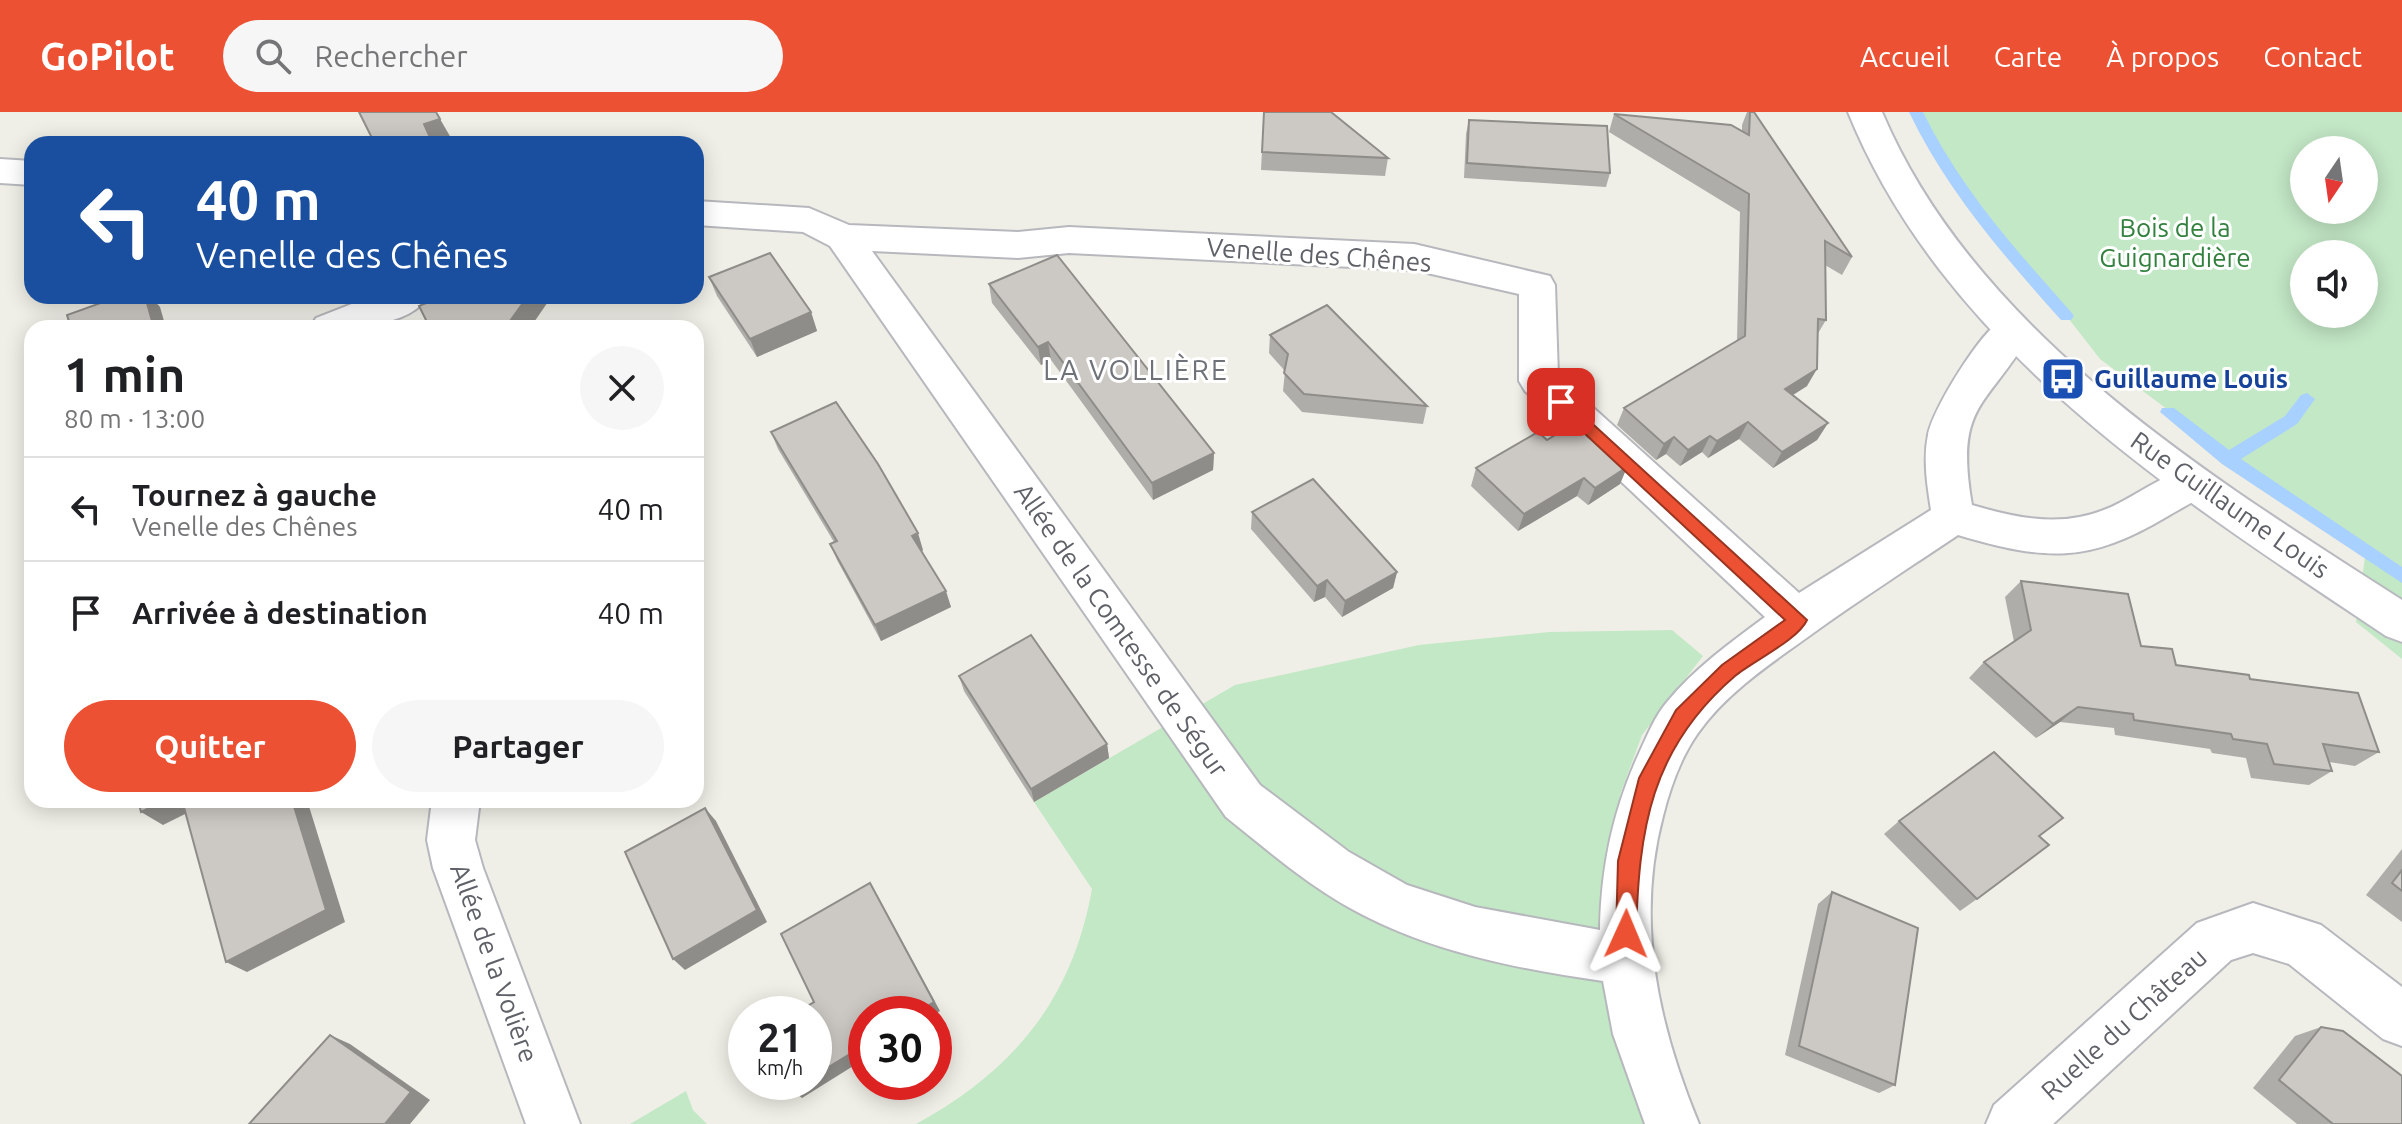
<!DOCTYPE html>
<html lang="fr">
<head>
<meta charset="utf-8">
<style>
	:root { --surface:#fff; --page:#f6f6f6; --text:#202124; --muted:#757577; --line:#e0e0e0; --accent:#eb5132 }
	body { margin:0; font-family:Ubuntu,sans-serif; background:var(--page); color:var(--text); height:100vh; display:flex; flex-direction:column; font-size:30px; white-space:nowrap }
	* { box-sizing:border-box; margin:0 }
	p { font-size:26px; color:var(--muted) }
	.icon { flex:none; width:44px; height:44px; fill:none; stroke:currentColor; stroke-width:2; stroke-linecap:round; stroke-linejoin:round }
	.map { position:relative; flex:1; overflow:hidden }
	.sheet { position:absolute; left:24px; top:208px; width:680px; height:488px; display:flex; flex-direction:column; background:var(--surface); border-radius:24px; box-shadow:0 4px 20px #0003 }
	.sheet>* { flex:none }
	.hud { position:absolute; left:24px; top:24px; width:680px; height:168px; border-radius:24px; box-shadow:0 4px 20px #0003; background:#1a4fa0; color:#fff; overflow:hidden }
	.needle { width:52px; rotate:193deg }
	.controls { position:absolute; left:2290px; top:24px; display:grid; gap:16px }
	.controls a { display:grid; place-items:center; width:88px; height:88px; border-radius:50%; background:var(--surface); box-shadow:0 4px 20px #0003; font-size:40px }
	.speed { position:absolute; left:728px; top:884px; display:flex; gap:16px; font-size:40px; font-weight:700; text-align:center }
	.speed>* { display:grid; place-content:center; width:104px; height:104px; border-radius:50%; background:var(--surface); box-shadow:0 4px 20px #0003; line-height:1 }
	.speed small { font-size:20px; font-weight:400 }
	.speed .limit { border:12px solid #d22; background:#fff; color:#111 }
	.pin { position:absolute; display:grid; place-items:center; width:68px; height:68px; color:#fff; margin:-34px; border-radius:16px; box-shadow:0 4px 12px #0006 }
	.me { position:absolute; width:88px; margin:-44px; rotate:1deg; stroke-linejoin:round; filter:drop-shadow(0 0 6px #0008) }
	.turn { display:flex; align-items:center; gap:28px; height:168px; padding:0 40px; font-size:36px }
	.turn .icon { width:104px; height:104px; stroke-width:2.5 }
	.turn b { display:block; font-size:56px; line-height:68px }
	.round { display:grid; place-items:center; flex:none; width:84px; height:84px; border-radius:42px; background:var(--page) }
	.overview { display:flex; align-items:center; justify-content:space-between; height:136px; padding:0 40px }
	h1 { font-size:48px; font-weight:700; line-height:60px }
	.primary-button { display:flex; gap:16px; margin-top:auto; padding:16px 40px }
	.primary-button a { flex:1; height:92px; border-radius:48px; background:var(--accent); color:#fff; font-size:32px; font-weight:700; line-height:92px; text-align:center }
	.primary-button a+a { background:var(--page); color:var(--text) }
	ul { padding:0; list-style:none }
	li { display:flex; align-items:center; gap:24px; height:104px; padding:0 40px; border-top:2px solid var(--line) }
	li div { flex:1 }
	li b { display:block; font-size:30px }
	li em { font-style:normal }
	header { display:flex; align-items:center; gap:48px; box-sizing:border-box; height:112px; padding:0 40px; background:var(--accent); color:#fff }
	header strong { font-size:38px }
	nav { display:flex; gap:44px; margin-inline-start:auto; font-size:28px }
	.search { width:560px; height:72px; background:var(--page); display:flex; align-items:center; gap:20px; box-sizing:border-box; padding:0 28px; border-radius:44px; color:var(--muted); font-size:30px }
	.map>svg:first-child { display:block }
	.green { fill:#c3e8c6; fill-rule:evenodd }
	.lines { fill:none; stroke-linecap:round; stroke-linejoin:round }
	.stream { fill:#a8d1ff; fill-rule:evenodd }
	.street-casing { stroke:#b7b8bd; stroke-width:4 }
	.secondary-casing { stroke:#b8bac0; stroke-width:4 }
	.street { fill:#fff; fill-rule:evenodd }
	.secondary { fill:#fff; fill-rule:evenodd }
	.wall { fill:#afada9 }
	.shaded-wall { fill:#8f8d89 }
	.building { fill:#ccc9c4; stroke:#8f8d89; stroke-width:2 }
	.route { fill:#eb5132; stroke:#993520; stroke-width:2 }
	.labels { text-anchor:middle; stroke-width:6; stroke-linejoin:round; paint-order:stroke }
	.park-label { font-size:26px; fill:#33813e; stroke:#fff }
	.street-label { font-size:26px; fill:#5e6167; stroke:#fff }
	.transit-label { font-size:26px; font-weight:bold; fill:#164399; stroke:#fff; text-anchor:start }
	.neighbourhood-label { font-size:28px; letter-spacing:2px; fill:#6f7379; stroke:#fff }
</style>
</head>
<body>
<header>
<strong>GoPilot</strong>
<div class="search"><svg class="icon" aria-label="search" viewBox="0 0 24 24"><circle cx="10" cy="10" r="6"/><path d="M15 15l6 6"/></svg>Rechercher</div>
<nav><a>Accueil</a><a>Carte</a><a>À propos</a><a>Contact</a></nav>
</header>
<div class="map">
<svg width="2402" height="1012" viewBox="0 0 2402 1012">
	<rect width="100%" height="100%" fill="#f0efe7"/>
	<g class="green">
		<path d="M1920 0H2402V547L2356 510 2365 445 2100 247 1926 23ZM2304 38H2364V98H2304ZM2304 142H2364V202H2304Z"/>
		<path d="M1672 518 1703 544 1642 623 1620 683 1610 771 1663 1012H916C1014 958 1072 888 1092 777L1034 690 1235 573 1419 533 1549 520Z"/>
		<polygon points="686,979 693,998 707,1012 630,1012"/>
	</g>
	<g class="lines">
		<g class="stream">
			<path d="M1909 0H1923C1960 76 2015 137 2071 200L2074 204 2071 208H2061C2003 143 1947 79 1909 0Z"/>
			<polygon points="2307,281 2315,287 2297,312 2241,347 2402,455 2402,471 2222,352 2160,300 2162,296 2174,296 2229,338 2285,304 2301,283"/>
		</g>
		<g class="street-casing">
			<g id="street">
				<polygon points="0,47 32,49 32,73 0,71"/>
				<path d="M696 89 809 96 849 113 1018 120 1069 115 1414 132 1550 164 1555 173 1558 264 1799 481 1931 398C1927 373 1923 347 1928 323 1932 298 1981 219 2002 208 2011 204 2018 207 2026 209L2032 219C1988 296 1954 290 1972 393 2026 409 2073 417 2123 389 2145 377 2166 363 2190 355L2205 359 2211 371C2202 388 2184 394 2168 404 2088 452 2046 449 1958 423 1909 456 1859 488 1812 522 1773 550 1727 580 1698 621 1681 645 1670 676 1663 704 1635 810 1658 913 1699 1012H1645L1613 922 1603 869C1517 857 1427 839 1350 796 1305 771 1266 737 1226 705L830 134 803 120 696 113ZM872 139 1018 146 1069 141 1414 158 1519 182V269L1525 279 1765 505C1731 530 1694 557 1667 590 1655 604 1648 622 1640 639 1613 698 1601 754 1600 818L1475 795 1407 773 1349 740 1260 673Z"/>
				<path d="M372 184H428C409 217 343 216 310 216L316 206Z"/>
				<polygon points="432,688 480,688 475,728 483,756 580,1012 526,1012 433,756 427,728"/>
				<polygon points="2253,791 2321,813 2402,875 2402,934 2383,927 2289,852 2253,841 2231,848 2053,1012 1986,1012 1994,993 2197,811"/>
			</g>
		</g>
		<g class="secondary-casing">
			<path id="secondary" d="M1848 0H1882C1975 220 2209 364 2402 488V530L2386 524C2181 387 1945 239 1848 0Z"/>
		</g>
		<use href="#street" class="street"/>
		<use href="#secondary" class="secondary"/>
	</g>
	<g class="wall">
		<polygon points="1264,0 1388,46 1385,64 1261,58"/>
		<polygon points="1747,0 1754,0 1852,145 1842,163 1825,153 1826,208 1817,223 1807,274 1793,283 1828,311 1817,328 1773,356 1739,327 1708,346 1702,340 1680,354 1666,342 1656,348 1617,313 1624,296 1737,229 1740,100 1609,20 1614,2 1742,19 1742,13"/>
		<polygon points="1469,8 1610,61 1606,75 1464,66 1466,22"/>
		<polygon points="709,165 811,200 817,219 757,245 717,184"/>
		<polygon points="989,172 1214,341 1213,358 1153,388 1051,248 1041,253 992,191"/>
		<polygon points="1270,223 1427,294 1423,312 1302,300 1283,279 1285,259 1269,241"/>
		<polygon points="771,320 923,438 922,439 951,495 881,529 837,448 830,432 834,430 778,337"/>
		<polygon points="1577,323 1627,355 1620,372 1588,393 1577,384 1518,419 1471,374 1476,356 1547,328"/>
		<polygon points="1252,400 1397,460 1393,476 1342,505 1325,485 1314,490 1251,417"/>
		<polygon points="2021,469 2176,553 2250,567 2379,640 2355,654 2329,650 2332,659 2309,673 2251,666 2246,646 2212,641 2210,637 2115,623 2114,616 2060,610 2036,626 1969,566 1984,550 2014,530 2005,485"/>
		<polygon points="959,564 1107,632 1109,646 1034,690 964,579"/>
		<polygon points="1899,709 2039,724 1977,787 1960,799 1884,722"/>
		<polygon points="2402,737 2402,810 2366,783"/>
		<polygon points="1832,780 1895,973 1879,981 1785,943 1818,792"/>
		<polygon points="2321,915 2402,1012 2297,1012 2253,976 2295,924"/>
	</g>
	<g class="shaded-wall">
		<polygon points="436,0 451,26 433,32 424,12"/>
		<polygon points="145,184 150,184 160,195 166,216 154,216"/>
		<polygon points="528,184 552,184 530,216 514,216 510,209"/>
		<polygon points="811,200 817,219 757,245 750,227"/>
		<polygon points="1048,230 1051,248 1041,253 1038,235"/>
		<polygon points="1817,257 1807,274 1775,294 1785,277"/>
		<polygon points="1748,310 1739,327 1708,346 1717,329"/>
		<polygon points="1828,311 1817,328 1773,356 1782,340"/>
		<polygon points="1710,324 1702,340 1680,354 1688,338"/>
		<polygon points="1674,325 1666,342 1656,348 1664,332"/>
		<polygon points="1214,341 1213,358 1153,388 1152,371"/>
		<polygon points="1627,355 1620,372 1588,393 1595,376"/>
		<polygon points="1584,366 1577,384 1518,419 1524,402"/>
		<polygon points="918,421 923,438 918,441 912,424"/>
		<polygon points="1397,460 1393,476 1342,505 1345,489"/>
		<polygon points="1327,468 1325,485 1314,490 1317,474"/>
		<polygon points="946,479 951,495 881,529 875,513"/>
		<polygon points="2078,595 2060,610 2036,626 2053,612"/>
		<polygon points="1107,632 1109,646 1034,690 1031,677"/>
		<polygon points="166,688 191,688 201,694 163,713 141,700"/>
		<polygon points="292,688 307,688 345,810 247,860 226,850"/>
		<polygon points="705,696 716,709 767,810 685,858 673,847"/>
		<polygon points="877,783 940,899 934,903 934,902 914,902"/>
		<polygon points="330,923 350,932 430,988 410,1012 385,1012"/>
		<polygon points="866,932 866,946 802,986 792,978 805,970 814,970 814,964"/>
	</g>
	<g class="building">
		<polygon points="359,0 436,0 440,7 424,12 433,32 375,32"/>
		<polygon points="1264,0 1331,0 1388,46 1262,40"/>
		<polygon points="1750,0 1754,0 1852,145 1825,129 1826,208 1818,207 1817,257 1785,277 1828,311 1782,340 1748,310 1717,329 1710,324 1688,338 1674,325 1664,332 1624,296 1745,224 1749,82 1614,2 1731,13 1749,23"/>
		<polygon points="1469,8 1607,14 1610,61 1467,51"/>
		<polygon points="770,141 811,200 750,227 709,165"/>
		<polygon points="1057,143 1214,341 1152,371 1048,230 1038,235 989,172"/>
		<polygon points="120,184 145,184 154,216 71,216 67,203"/>
		<polygon points="428,184 528,184 510,209 514,216 430,216 419,194 431,189"/>
		<polygon points="1327,193 1427,294 1304,282 1284,261 1288,242 1270,223"/>
		<polygon points="836,290 878,352 918,421 912,424 946,479 875,513 830,432 837,429 771,320"/>
		<polygon points="1568,315 1577,323 1587,317 1627,355 1595,376 1584,366 1524,402 1476,356 1538,320 1547,328"/>
		<polygon points="1313,367 1397,460 1345,489 1327,468 1317,474 1252,400"/>
		<polygon points="2021,469 2128,482 2141,534 2172,537 2176,553 2249,563 2250,567 2358,581 2379,640 2323,632 2332,659 2274,652 2267,632 2233,627 2231,622 2134,608 2133,602 2078,595 2053,612 1984,550 2031,518"/>
		<polygon points="1031,523 1107,632 1031,677 959,564"/>
		<polygon points="1994,640 2063,706 2039,724 2049,733 1977,787 1899,709"/>
		<polygon points="138,688 166,688 141,700"/>
		<polygon points="182,688 292,688 326,798 226,850"/>
		<polygon points="705,696 757,798 673,847 625,740"/>
		<polygon points="2402,758 2402,779 2392,771"/>
		<polygon points="870,771 934,890 914,902 866,902 866,932 814,964 814,902 794,902 814,890 781,822"/>
		<polygon points="1832,780 1918,816 1895,973 1799,934"/>
		<polygon points="2321,915 2343,919 2402,964 2402,1012 2333,1012 2279,968"/>
		<polygon points="330,923 411,980 385,1012 249,1012"/>
		<polygon points="789,970 805,970 792,978"/>
	</g>
	<path class="route" d="M1561 283 1807 508C1798 528 1753 549 1735 564 1650 637 1639 717 1636 822L1633 830 1626 833 1619 830 1616 822 1618 749 1639 666 1676 598 1722 553 1785 508 1555 294 1553 290Z"/>
	<defs>
		<g id="bus-square" transform="scale(2.3)"><rect x="-9" y="-9" width="18" height="18" rx="4" fill="#1a4fb4" stroke="#fff"/><path d="M-5-6H5V4H4V6H2V4H-2V6H-4V4H-5ZM-3.5-4V0h7V-4ZM-3.5 1.2v1.5H-2V1.2ZM2 1.2v1.5H3.5V1.2Z" fill="#fff"/></g>
	</defs>
	<g fill-rule="evenodd">
		<use href="#bus-square" x="2063" y="267"/>
	</g>
	<g class="labels">
		<g class="park-label">
			<text x="2175" y="125">Bois de la<tspan x="2175" dy="30">Guignardière</tspan></text>
		</g>
		<g class="street-label">
			<text transform="translate(1319 143) rotate(4)" y="9">Venelle des Chênes</text>
			<text transform="translate(2230 393) rotate(35)" y="9">Rue Guillaume Louis</text>
			<text transform="translate(1121 518) rotate(55)" y="9">Allée de la Comtesse de Ségur</text>
			<text transform="translate(494 851) rotate(70)" y="9">Allée de la Volière</text>
			<text transform="translate(2124 912) rotate(-42)" y="9">Ruelle du Château</text>
		</g>
		<g class="transit-label">
			<text x="2094" y="276">Guillaume Louis</text>
		</g>
		<g class="neighbourhood-label">
			<text x="1136" y="268">LA VOLLIÈRE</text>
		</g>
	</g>
</svg>
<div class="controls">
<a><svg class="needle" viewBox="-14 -14 28 28"><path d="M0-13l5 13h-10z" fill="#e53935"/><path d="M0 13l5-13h-10z" fill="#757577"/></svg></a>
<a><svg class="icon" aria-label="sound" viewBox="0 0 24 24"><path d="M4 9h4l5-4v14l-5-4H4zM17 9q2 3 0 6"/></svg></a>
</div>
<div class="speed"><div>21<small>km/h</small></div><div class="limit">30</div></div>
<div class="pin" style="left:1561px;top:290px;background:#d93025"><svg class="icon" aria-label="arrive" viewBox="0 0 24 24"><path d="M6 21V4h12l-3 4 3 4H6"/></svg></div>
<svg class="me" style="left:1626px;top:822px" viewBox="-20 -20 40 40"><path d="M0-17L14 15 0 8-14 15z" fill="#eb5132" stroke="#fff" stroke-width="4"/></svg>
<div class="hud">
<div class="turn"><svg class="icon" aria-label="left" viewBox="0 0 24 24"><path d="M17 20v-9H6M10 6l-5 5 5 5"/></svg><div><b>40 m</b>Venelle des Chênes</div></div>
</div>
<section class="sheet">
<div class="overview"><div><h1>1 min</h1><p>80 m · 13:00</p></div><a class="round"><svg class="icon" aria-label="close" viewBox="0 0 24 24"><path d="M6 6l12 12M18 6L6 18"/></svg></a></div>
<ul>
<li><svg class="icon" aria-label="left" viewBox="0 0 24 24"><path d="M17 20v-9H6M10 6l-5 5 5 5"/></svg><div><b>Tournez à gauche</b><p>Venelle des Chênes</p></div><em>40 m</em></li>
<li><svg class="icon" aria-label="arrive" viewBox="0 0 24 24"><path d="M6 21V4h12l-3 4 3 4H6"/></svg><div><b>Arrivée à destination</b></div><em>40 m</em></li>
</ul>
<div class="primary-button"><a>Quitter</a><a>Partager</a></div>
</section>
</div>
</body>
</html>
